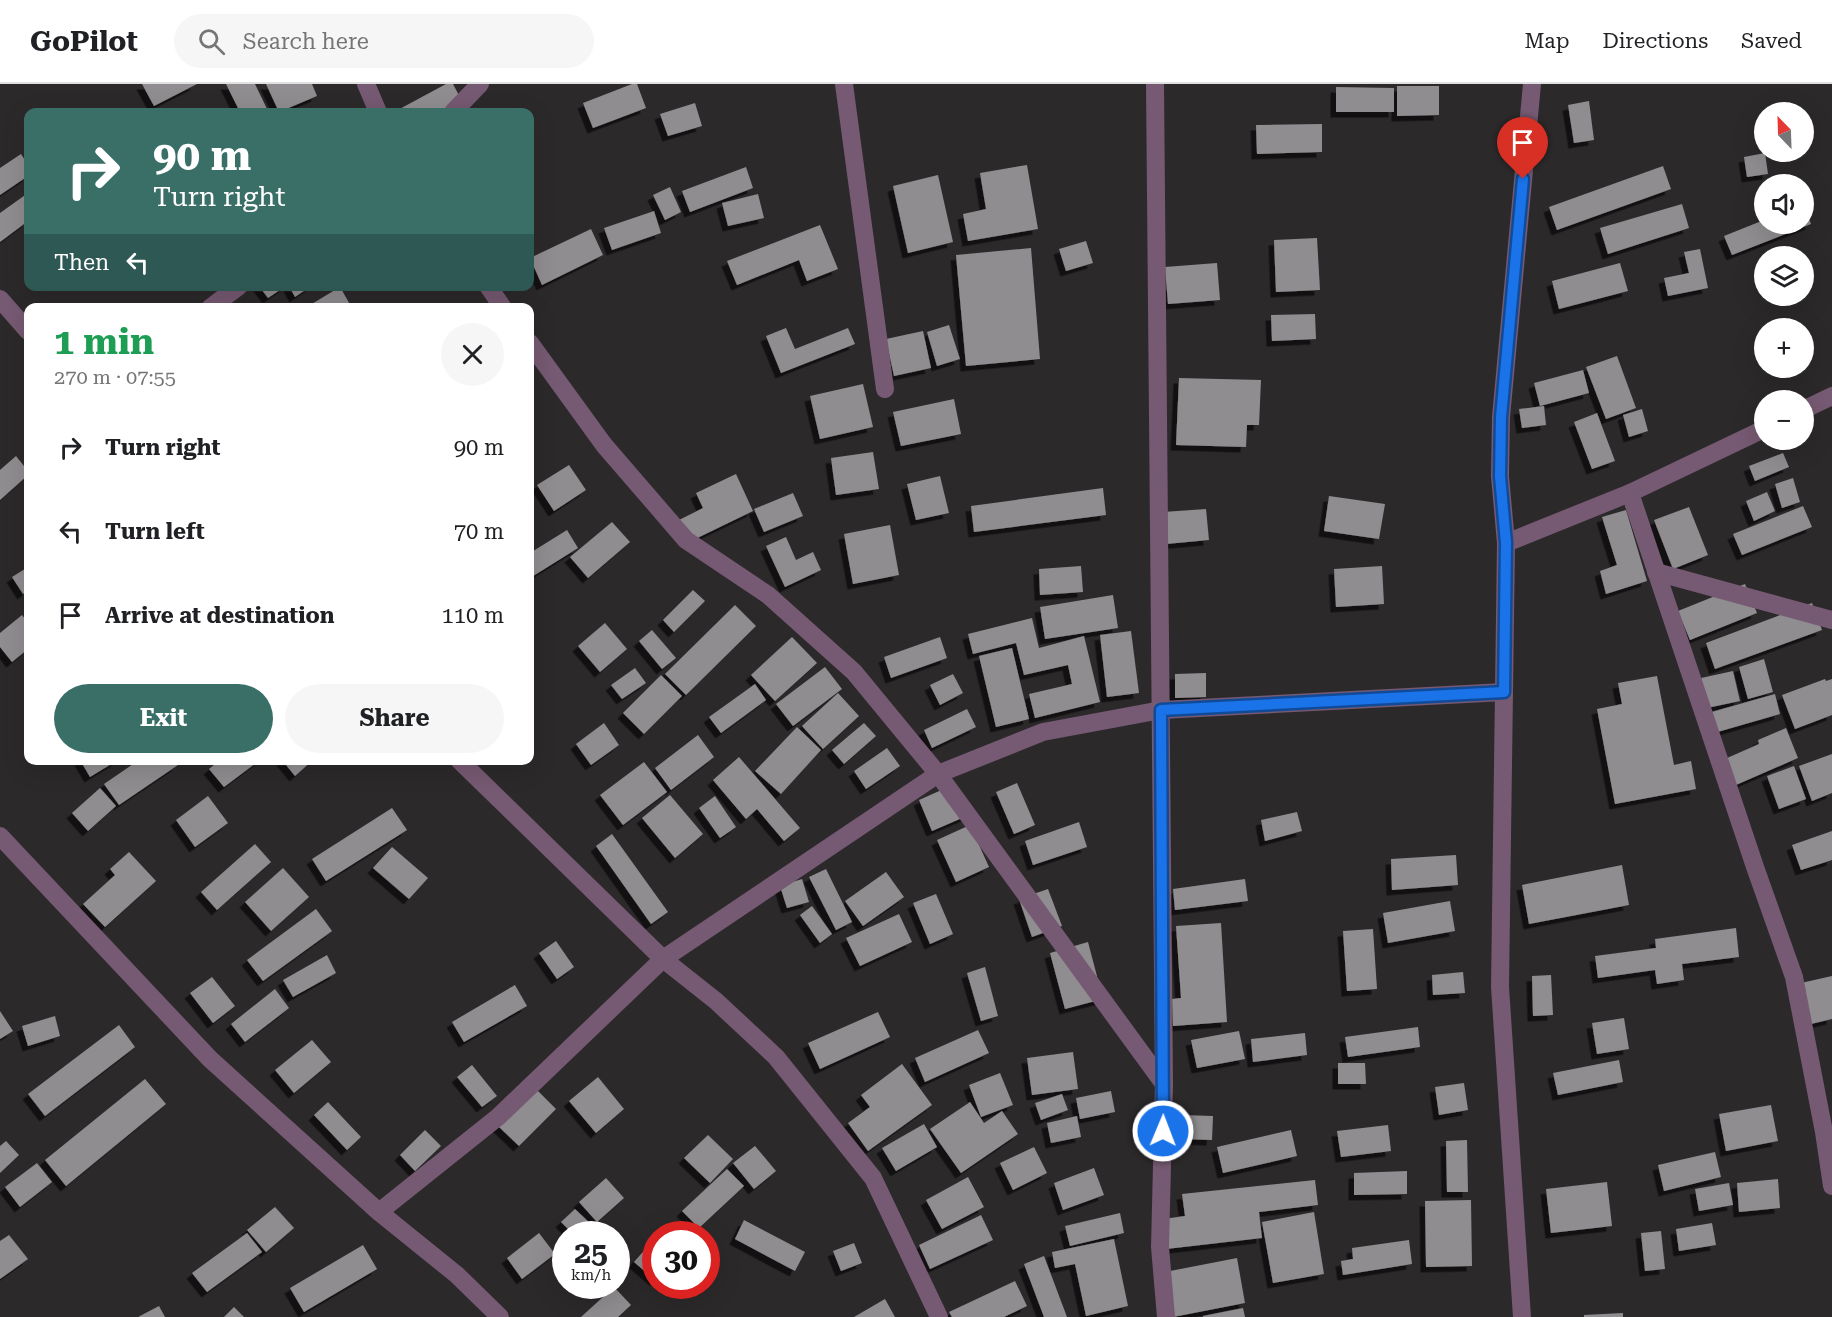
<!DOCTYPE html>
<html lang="en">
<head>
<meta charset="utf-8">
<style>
	:root { --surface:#fff; --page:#f6f6f6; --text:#202124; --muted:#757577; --line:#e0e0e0; --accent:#3a6f68 }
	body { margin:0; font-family:"Roboto Serif",serif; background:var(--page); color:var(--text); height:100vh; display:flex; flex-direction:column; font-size:22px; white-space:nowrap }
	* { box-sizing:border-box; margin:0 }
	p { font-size:20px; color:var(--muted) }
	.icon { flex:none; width:33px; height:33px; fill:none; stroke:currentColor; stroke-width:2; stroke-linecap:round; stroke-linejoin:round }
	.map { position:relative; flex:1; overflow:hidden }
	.drawer { position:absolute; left:24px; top:219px; width:510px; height:462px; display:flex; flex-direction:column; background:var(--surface); border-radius:12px; box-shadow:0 6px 24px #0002 }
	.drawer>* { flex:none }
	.guide { position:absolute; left:24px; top:24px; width:510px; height:183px; border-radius:12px; box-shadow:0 6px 24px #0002; background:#3a6f68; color:#fff; overflow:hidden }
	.needle { width:39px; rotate:337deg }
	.fabs { position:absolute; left:1754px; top:18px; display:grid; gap:12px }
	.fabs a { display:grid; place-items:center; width:60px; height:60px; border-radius:50%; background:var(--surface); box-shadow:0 6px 24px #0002; font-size:30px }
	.speed { position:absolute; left:552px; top:1137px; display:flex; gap:12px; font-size:30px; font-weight:700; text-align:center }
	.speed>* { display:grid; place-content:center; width:78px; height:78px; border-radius:50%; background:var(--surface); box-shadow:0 6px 24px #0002; line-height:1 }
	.speed small { font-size:15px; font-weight:400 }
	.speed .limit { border:9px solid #d22; background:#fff; color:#111 }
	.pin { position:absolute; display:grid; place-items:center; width:51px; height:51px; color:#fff; margin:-62px -26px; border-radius:50% 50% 50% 0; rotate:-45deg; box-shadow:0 0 6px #0007 }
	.pin .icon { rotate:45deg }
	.me { position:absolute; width:66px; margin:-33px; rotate:1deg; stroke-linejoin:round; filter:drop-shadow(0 0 4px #0008) }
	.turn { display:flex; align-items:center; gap:21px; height:126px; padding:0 30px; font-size:27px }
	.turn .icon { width:78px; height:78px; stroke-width:2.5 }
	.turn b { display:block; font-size:42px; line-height:51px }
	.then { display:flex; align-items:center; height:57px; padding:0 30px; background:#0003; gap:12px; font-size:22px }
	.round { display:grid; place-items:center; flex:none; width:63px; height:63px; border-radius:32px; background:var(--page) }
	.summary { display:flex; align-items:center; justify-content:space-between; height:102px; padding:0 30px }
	h1 { font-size:36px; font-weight:700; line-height:45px; color:#1e9e55 }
	.cta { display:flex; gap:12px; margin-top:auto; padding:12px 30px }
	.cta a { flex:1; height:69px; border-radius:36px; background:var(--accent); color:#fff; font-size:24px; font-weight:700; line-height:69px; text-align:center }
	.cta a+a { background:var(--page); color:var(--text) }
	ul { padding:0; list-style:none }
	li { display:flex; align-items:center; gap:18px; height:84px; padding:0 30px }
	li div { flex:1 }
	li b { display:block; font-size:22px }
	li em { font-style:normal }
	header { display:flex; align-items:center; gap:36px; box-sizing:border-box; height:84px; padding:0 30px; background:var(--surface); border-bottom:2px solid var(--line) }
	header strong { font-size:28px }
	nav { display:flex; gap:33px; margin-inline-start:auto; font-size:21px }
	.search { width:420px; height:54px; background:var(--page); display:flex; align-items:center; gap:15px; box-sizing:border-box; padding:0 21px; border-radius:33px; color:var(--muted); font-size:22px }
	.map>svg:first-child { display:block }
	.building { fill:#908d90; filter:url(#shadow) }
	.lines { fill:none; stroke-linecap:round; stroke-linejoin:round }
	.minor { stroke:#765972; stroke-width:18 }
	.route-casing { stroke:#114b97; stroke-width:15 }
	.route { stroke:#1a73e8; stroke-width:10 }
</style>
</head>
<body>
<header>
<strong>GoPilot</strong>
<div class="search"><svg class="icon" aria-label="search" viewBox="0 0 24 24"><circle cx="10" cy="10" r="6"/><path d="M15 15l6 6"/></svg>Search here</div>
<nav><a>Map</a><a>Directions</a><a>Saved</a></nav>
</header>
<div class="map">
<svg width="1832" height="1233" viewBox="0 0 1832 1233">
	<defs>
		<filter id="shadow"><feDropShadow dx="-5.5" dy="5.5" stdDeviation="0" flood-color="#0009"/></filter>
	</defs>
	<rect width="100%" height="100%" fill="#2c292b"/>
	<g class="building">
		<polygon points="142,0 197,0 154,22"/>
		<polygon points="226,0 255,0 268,27 264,28 240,28"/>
		<polygon points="266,0 312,0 317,12 279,28"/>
		<polygon points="446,0 453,0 462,17 441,28 394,28"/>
		<polygon points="632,0 637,0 646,24 593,44 583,19"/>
		<polygon points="1397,2 1439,2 1439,31 1397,32"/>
		<polygon points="1336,3 1394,4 1394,28 1336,28"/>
		<polygon points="1589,17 1594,56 1574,59 1568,21"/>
		<polygon points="695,19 702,42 668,52 660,30"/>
		<polygon points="1322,40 1322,68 1257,70 1256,41"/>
		<polygon points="1765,69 1768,90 1747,93 1744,73"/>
		<polygon points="21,70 28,81 28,92 0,111 0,84"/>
		<polygon points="1027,81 1038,145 968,157 963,130 986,125 980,89"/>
		<polygon points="1663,82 1671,105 1557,146 1549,123"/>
		<polygon points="746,83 753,104 690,128 682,107"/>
		<polygon points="938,91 953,158 908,169 893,102"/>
		<polygon points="670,103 681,128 665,136 653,111"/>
		<polygon points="28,109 28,137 0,158 0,129"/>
		<polygon points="758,110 764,134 728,142 722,119"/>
		<polygon points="1803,119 1811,140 1732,171 1724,152 1764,136 1764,140 1803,140"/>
		<polygon points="1682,120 1689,144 1608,170 1600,144"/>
		<polygon points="654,127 661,149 612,166 604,144"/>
		<polygon points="820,141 838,185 807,197 799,176 737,201 727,177"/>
		<polygon points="591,145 603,171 542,201 530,174"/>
		<polygon points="1317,154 1320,206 1276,208 1274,156"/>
		<polygon points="1086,157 1093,179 1066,187 1059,165"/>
		<polygon points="1031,164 1040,275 966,282 956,171"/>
		<polygon points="1700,165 1708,204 1668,212 1664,194 1689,189 1684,168"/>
		<polygon points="1217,179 1220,216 1168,220 1165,183"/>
		<polygon points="1620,179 1628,207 1559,225 1552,197"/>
		<polygon points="259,202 286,202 268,214"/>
		<polygon points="289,202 311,202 295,213"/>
		<polygon points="340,203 352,224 305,224"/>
		<polygon points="1315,230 1316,255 1272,257 1271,231"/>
		<polygon points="949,241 960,275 937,282 927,248"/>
		<polygon points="786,244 795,265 848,244 855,260 781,289 766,252"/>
		<polygon points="923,247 931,284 894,292 886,255"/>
		<polygon points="1617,272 1636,324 1606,335 1586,283"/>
		<polygon points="1583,286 1589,309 1540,322 1534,299"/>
		<polygon points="1179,294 1261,296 1259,341 1247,341 1246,363 1176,361"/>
		<polygon points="863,300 873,343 820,355 810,312"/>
		<polygon points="954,315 961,350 901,362 893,328"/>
		<polygon points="1544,322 1546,341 1522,344 1519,325"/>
		<polygon points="1642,325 1648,347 1629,353 1623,331"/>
		<polygon points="1597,329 1615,377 1592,385 1574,338"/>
		<polygon points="873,368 879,405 836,411 831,374"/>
		<polygon points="1783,369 1789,383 1755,397 1749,382"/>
		<polygon points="16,372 28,387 28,391 0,416 0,386"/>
		<polygon points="569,381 586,406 554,427 537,401"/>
		<polygon points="736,390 753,427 689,458 679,436 703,424 696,409"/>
		<polygon points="940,392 949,429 916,436 907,400"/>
		<polygon points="1793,394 1800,418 1782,424 1775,400"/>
		<polygon points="1103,404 1106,431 974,448 971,422"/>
		<polygon points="1767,408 1775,427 1754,437 1746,417"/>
		<polygon points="793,409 803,432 764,448 754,425"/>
		<polygon points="1329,412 1385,420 1379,455 1324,447"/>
		<polygon points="1803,422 1812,443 1742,471 1733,450"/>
		<polygon points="1689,423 1708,471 1673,485 1654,436"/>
		<polygon points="1206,425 1209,456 1166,460 1163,428"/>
		<polygon points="1626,426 1647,497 1606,510 1600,487 1617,481 1602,433"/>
		<polygon points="612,438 630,458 588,494 570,473"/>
		<polygon points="890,441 899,491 853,500 844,450"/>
		<polygon points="567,446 578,464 530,494 530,469"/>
		<polygon points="786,453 796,476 813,468 821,486 785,503 766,462"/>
		<polygon points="1081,482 1083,508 1040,511 1039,485"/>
		<polygon points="1382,482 1384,520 1336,523 1334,485"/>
		<polygon points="28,483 28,506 23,510 12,493"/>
		<polygon points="1745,500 1757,529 1690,556 1678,527"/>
		<polygon points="693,506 705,517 674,548 663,536"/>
		<polygon points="1113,511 1118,544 1045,555 1040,523"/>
		<polygon points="1812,519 1822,546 1715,585 1706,559"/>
		<polygon points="735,521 756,542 686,611 665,590"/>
		<polygon points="22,531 28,539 28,565 12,578 0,563 0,549"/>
		<polygon points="1032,534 1039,564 1084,552 1100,618 1035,634 1029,610 1072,600 1068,581 1024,591 1016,559 973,570 968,550"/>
		<polygon points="605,539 627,565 600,588 578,562"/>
		<polygon points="652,546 676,574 662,585 639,557"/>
		<polygon points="1131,547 1139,609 1107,613 1100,551"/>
		<polygon points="792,553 817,579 775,617 751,591"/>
		<polygon points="940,553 947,574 891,594 884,573"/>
		<polygon points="1012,564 1029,635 996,643 979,572"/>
		<polygon points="1764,575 1773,608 1748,615 1739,583"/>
		<polygon points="825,583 842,605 793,642 776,620"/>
		<polygon points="635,584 646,599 622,615 611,601"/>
		<polygon points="1733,587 1740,617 1707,624 1701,594"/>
		<polygon points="1206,589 1206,613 1175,614 1175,590"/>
		<polygon points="953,590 963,609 940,621 930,601"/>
		<polygon points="661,591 682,612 644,650 623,629"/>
		<polygon points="1657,592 1674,681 1691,677 1696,705 1615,720 1597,625 1622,620 1618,599"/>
		<polygon points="1825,595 1826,597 1832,595 1832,631 1795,645 1782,611"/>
		<polygon points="755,600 766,616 721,649 709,633"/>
		<polygon points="838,609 859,632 823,665 802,642"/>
		<polygon points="1775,610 1780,630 1714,649 1708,629"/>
		<polygon points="967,625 976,643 932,664 924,646"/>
		<polygon points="604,639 619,661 591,681 576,660"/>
		<polygon points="864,639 876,652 844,680 832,666"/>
		<polygon points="797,643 821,666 781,710 755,687"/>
		<polygon points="1786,644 1798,674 1729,704 1718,678 1759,660 1758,656"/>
		<polygon points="698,651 714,673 671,706 655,684"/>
		<polygon points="887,664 900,682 866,705 854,687"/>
		<polygon points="1832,670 1832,709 1812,717 1799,682"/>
		<polygon points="739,673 800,744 784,757 757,725 746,735 713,696"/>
		<polygon points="80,676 118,676 90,693"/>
		<polygon points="139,676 175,676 178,681 119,721 104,700"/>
		<polygon points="220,676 260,676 224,703 209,685"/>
		<polygon points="282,676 313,676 295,692"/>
		<polygon points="644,678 667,708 623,741 600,711"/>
		<polygon points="1794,682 1806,715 1779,725 1767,692"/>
		<polygon points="1017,699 1035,741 1014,750 996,708"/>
		<polygon points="955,700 969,731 932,747 919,716"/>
		<polygon points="100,704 116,722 88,747 72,729"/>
		<polygon points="670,711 703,750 675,774 642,734"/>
		<polygon points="208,712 228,739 195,763 176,736"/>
		<polygon points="715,712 736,743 720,754 699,724"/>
		<polygon points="392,724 407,746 326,797 312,775"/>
		<polygon points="1297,728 1302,747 1265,757 1261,736"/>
		<polygon points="1079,738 1087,763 1033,781 1025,757"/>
		<polygon points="970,741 989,783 956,798 937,756"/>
		<polygon points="1832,747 1832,776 1801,786 1792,761"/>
		<polygon points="612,750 668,828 651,840 596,762"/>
		<polygon points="255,760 271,778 217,826 201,808"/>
		<polygon points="392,763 428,794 409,815 373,784"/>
		<polygon points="129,768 156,797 105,843 83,820 115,791 110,785"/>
		<polygon points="1456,771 1458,801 1392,806 1391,775"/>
		<polygon points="1622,781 1629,821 1529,840 1522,801"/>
		<polygon points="283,784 309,813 271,847 245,818"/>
		<polygon points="826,785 852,838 836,846 809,793"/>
		<polygon points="886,788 904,813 863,842 845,817"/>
		<polygon points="802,795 809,818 787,824 780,802"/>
		<polygon points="1245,795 1248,817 1175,826 1173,805"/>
		<polygon points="1048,805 1062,842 1032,853 1019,815"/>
		<polygon points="936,810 953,850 930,860 913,819"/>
		<polygon points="1450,817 1455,847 1388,859 1383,829"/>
		<polygon points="812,822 832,850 820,859 800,831"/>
		<polygon points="316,825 332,847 263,897 247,876"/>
		<polygon points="899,830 912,858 860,882 846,854"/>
		<polygon points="1221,839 1227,938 1173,942 1172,915 1181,914 1176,842"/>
		<polygon points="1736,844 1739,873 1682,880 1684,896 1657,900 1655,886 1598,894 1595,872 1656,864 1655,855"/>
		<polygon points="1373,845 1377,905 1347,907 1343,847"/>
		<polygon points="556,857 574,883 557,895 539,869"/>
		<polygon points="1088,858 1103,915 1065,925 1050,869"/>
		<polygon points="327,871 336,889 293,913 283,896"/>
		<polygon points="985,883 998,932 981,937 967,889"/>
		<polygon points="1463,888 1465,909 1433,911 1432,891"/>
		<polygon points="1551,891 1553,931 1533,932 1532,892"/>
		<polygon points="1832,892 1832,935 1811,940 1801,899"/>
		<polygon points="212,893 235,922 213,939 190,909"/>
		<polygon points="515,901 527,922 464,958 452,938"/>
		<polygon points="275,905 289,924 245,958 231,940"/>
		<polygon points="0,927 13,947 0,955"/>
		<polygon points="878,928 890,953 820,985 808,959"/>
		<polygon points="55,932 60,952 28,962 22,942"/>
		<polygon points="1624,934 1629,965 1597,970 1592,939"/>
		<polygon points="119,941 135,963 45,1032 28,1010"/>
		<polygon points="1418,943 1420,963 1348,973 1345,953"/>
		<polygon points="978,946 989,969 925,998 915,974"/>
		<polygon points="1239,947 1245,975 1197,984 1191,956"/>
		<polygon points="1305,949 1307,971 1253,978 1251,955"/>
		<polygon points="312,956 331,978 294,1009 275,986"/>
		<polygon points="1073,968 1078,1005 1032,1011 1027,974"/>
		<polygon points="1619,976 1623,998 1558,1011 1553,989"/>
		<polygon points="1338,979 1365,979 1366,1000 1338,1000"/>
		<polygon points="902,980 932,1021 868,1067 848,1039 870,1023 861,1011"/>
		<polygon points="472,981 497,1012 482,1023 457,993"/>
		<polygon points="1000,989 1013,1021 981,1033 969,1001"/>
		<polygon points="598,993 624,1025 596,1049 569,1017"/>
		<polygon points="145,995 166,1020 66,1102 45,1076"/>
		<polygon points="1464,999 1468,1026 1439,1031 1435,1003"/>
		<polygon points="535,1004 556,1025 519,1062 498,1042"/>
		<polygon points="1111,1007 1115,1028 1080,1035 1076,1014"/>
		<polygon points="1062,1010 1068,1026 1041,1036 1035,1019"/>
		<polygon points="328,1018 361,1053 347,1066 314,1031"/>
		<polygon points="970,1018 984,1039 1002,1027 1018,1050 961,1089 930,1045"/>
		<polygon points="1771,1021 1778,1057 1726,1067 1719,1030"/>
		<polygon points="1182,1031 1213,1032 1212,1056 1181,1055"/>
		<polygon points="1077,1032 1081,1053 1051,1059 1047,1039"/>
		<polygon points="924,1040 937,1063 896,1087 882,1064"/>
		<polygon points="1388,1041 1391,1067 1341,1073 1337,1047"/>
		<polygon points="425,1046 441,1062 415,1087 400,1071"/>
		<polygon points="1291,1046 1297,1072 1223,1089 1217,1063"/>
		<polygon points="708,1051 733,1075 710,1099 684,1074"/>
		<polygon points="1467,1056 1468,1108 1447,1108 1446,1057"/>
		<polygon points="6,1057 19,1071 0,1089 0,1062"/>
		<polygon points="755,1062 776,1087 754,1105 733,1079"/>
		<polygon points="1034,1063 1047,1089 1013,1106 1000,1079"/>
		<polygon points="1715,1068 1721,1093 1664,1107 1658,1081"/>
		<polygon points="37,1079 52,1098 20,1123 5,1103"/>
		<polygon points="1094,1084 1104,1111 1063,1126 1054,1099"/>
		<polygon points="727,1085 744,1102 699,1144 682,1127"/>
		<polygon points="1407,1087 1407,1110 1354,1111 1354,1089"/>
		<polygon points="968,1093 984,1123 942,1145 926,1116"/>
		<polygon points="606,1094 624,1114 597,1138 579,1118"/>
		<polygon points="1778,1095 1780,1124 1739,1128 1737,1099"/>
		<polygon points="1315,1096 1318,1121 1259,1128 1262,1154 1166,1165 1163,1135 1185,1132 1182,1110"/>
		<polygon points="1607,1098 1612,1142 1551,1149 1546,1105"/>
		<polygon points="1729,1099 1733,1121 1699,1127 1695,1105"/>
		<polygon points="1471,1116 1472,1182 1426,1183 1425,1117"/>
		<polygon points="275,1123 294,1144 266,1168 247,1146"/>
		<polygon points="575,1125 595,1144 588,1150 573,1150 561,1138"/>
		<polygon points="1314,1128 1324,1190 1273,1199 1262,1138"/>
		<polygon points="1120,1129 1124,1149 1070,1162 1065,1142"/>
		<polygon points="981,1131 993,1156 930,1185 919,1161"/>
		<polygon points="744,1136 805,1168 795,1187 735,1155"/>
		<polygon points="1712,1139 1716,1161 1679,1167 1676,1145"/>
		<polygon points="1661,1147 1665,1185 1645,1187 1641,1149"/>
		<polygon points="247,1149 262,1168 207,1208 192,1189"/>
		<polygon points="539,1149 555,1170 522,1195 507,1174"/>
		<polygon points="9,1151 28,1175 0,1195 0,1157"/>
		<polygon points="656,1153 656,1197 634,1178"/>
		<polygon points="1114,1155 1128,1222 1086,1232 1075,1180 1055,1184 1052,1168"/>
		<polygon points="1409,1156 1412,1180 1343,1191 1341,1177 1353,1175 1352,1164"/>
		<polygon points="854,1159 862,1179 841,1187 833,1167"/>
		<polygon points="363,1161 377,1185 304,1228 290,1204"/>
		<polygon points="1044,1172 1067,1233 1044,1233 1024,1180"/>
		<polygon points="1237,1174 1245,1219 1173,1233 1165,1188"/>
		<polygon points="1015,1197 1027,1222 1004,1233 952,1233 949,1228"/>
		<polygon points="614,1203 631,1221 618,1233 581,1233"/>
		<polygon points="885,1215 895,1233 854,1233"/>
		<polygon points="159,1222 165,1233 138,1233"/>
		<polygon points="234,1223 244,1233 224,1233"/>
		<polygon points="1243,1224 1245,1233 1203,1233 1203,1232"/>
		<polygon points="1623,1229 1623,1233 1584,1233 1584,1231"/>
	</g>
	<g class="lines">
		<g class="minor">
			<polyline points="366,0 378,28"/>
			<polyline points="844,0 885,305"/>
			<polyline points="1155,0 1164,1000 1160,1163 1166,1233"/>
			<polyline points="453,28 480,0"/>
			<polyline points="488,202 503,224"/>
			<polyline points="0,215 28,247"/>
			<polyline points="210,224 239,202"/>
			<polyline points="530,259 604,361 686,456 768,511 854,588 938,690 1164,1000"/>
			<polyline points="1803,326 1832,312"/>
			<polyline points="1630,409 1755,783 1794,893 1824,1048 1832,1102"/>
			<polyline points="1506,459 1630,409 1764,345"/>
			<polyline points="1656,488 1832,536"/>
			<polyline points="459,676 663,875 716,917 776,973 873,1094 939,1233"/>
			<polyline points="0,752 210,975 379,1128 457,1191 500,1233"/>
			<polyline points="379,1128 498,1033 663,875 938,690 1043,648 1161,626 1504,608"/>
			<polyline points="1522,1233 1500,903 1506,459 1500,392 1501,333 1532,0"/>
		</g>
	</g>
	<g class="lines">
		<g class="route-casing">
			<polyline id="route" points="1163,1047 1161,626 1504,608 1506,459 1500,392 1501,333 1523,95"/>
		</g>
		<use href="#route" class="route"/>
	</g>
</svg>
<div class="fabs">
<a><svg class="needle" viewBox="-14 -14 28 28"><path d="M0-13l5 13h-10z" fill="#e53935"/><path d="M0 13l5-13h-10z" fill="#757577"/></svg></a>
<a><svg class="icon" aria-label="sound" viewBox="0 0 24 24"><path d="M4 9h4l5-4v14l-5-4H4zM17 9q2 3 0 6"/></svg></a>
<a><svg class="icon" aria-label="layers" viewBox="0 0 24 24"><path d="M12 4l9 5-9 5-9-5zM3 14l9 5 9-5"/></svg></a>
<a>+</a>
<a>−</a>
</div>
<div class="speed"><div>25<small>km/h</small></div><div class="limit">30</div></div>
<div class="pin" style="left:1523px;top:95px;background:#d93025"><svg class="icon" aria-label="arrive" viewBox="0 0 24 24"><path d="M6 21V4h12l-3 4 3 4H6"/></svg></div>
<svg class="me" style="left:1163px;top:1047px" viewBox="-20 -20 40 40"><circle r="17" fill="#1a73e8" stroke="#fff" stroke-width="3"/><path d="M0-11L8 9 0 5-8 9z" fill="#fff"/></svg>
<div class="guide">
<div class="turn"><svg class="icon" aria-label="right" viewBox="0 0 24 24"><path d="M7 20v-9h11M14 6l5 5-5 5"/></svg><div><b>90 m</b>Turn right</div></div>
<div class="then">Then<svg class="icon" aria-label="left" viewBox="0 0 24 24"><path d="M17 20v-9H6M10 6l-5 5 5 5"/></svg></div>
</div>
<section class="drawer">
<div class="summary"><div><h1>1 min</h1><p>270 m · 07:55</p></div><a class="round"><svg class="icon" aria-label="close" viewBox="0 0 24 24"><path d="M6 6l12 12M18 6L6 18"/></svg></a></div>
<ul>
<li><svg class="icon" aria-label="right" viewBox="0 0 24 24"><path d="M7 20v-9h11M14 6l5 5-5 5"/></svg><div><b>Turn right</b></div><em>90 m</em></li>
<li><svg class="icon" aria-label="left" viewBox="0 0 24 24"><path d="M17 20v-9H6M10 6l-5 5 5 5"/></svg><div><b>Turn left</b></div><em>70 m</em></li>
<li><svg class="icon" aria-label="arrive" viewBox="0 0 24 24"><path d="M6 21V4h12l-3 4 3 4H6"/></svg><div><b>Arrive at destination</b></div><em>110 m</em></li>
</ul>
<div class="cta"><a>Exit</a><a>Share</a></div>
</section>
</div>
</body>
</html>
